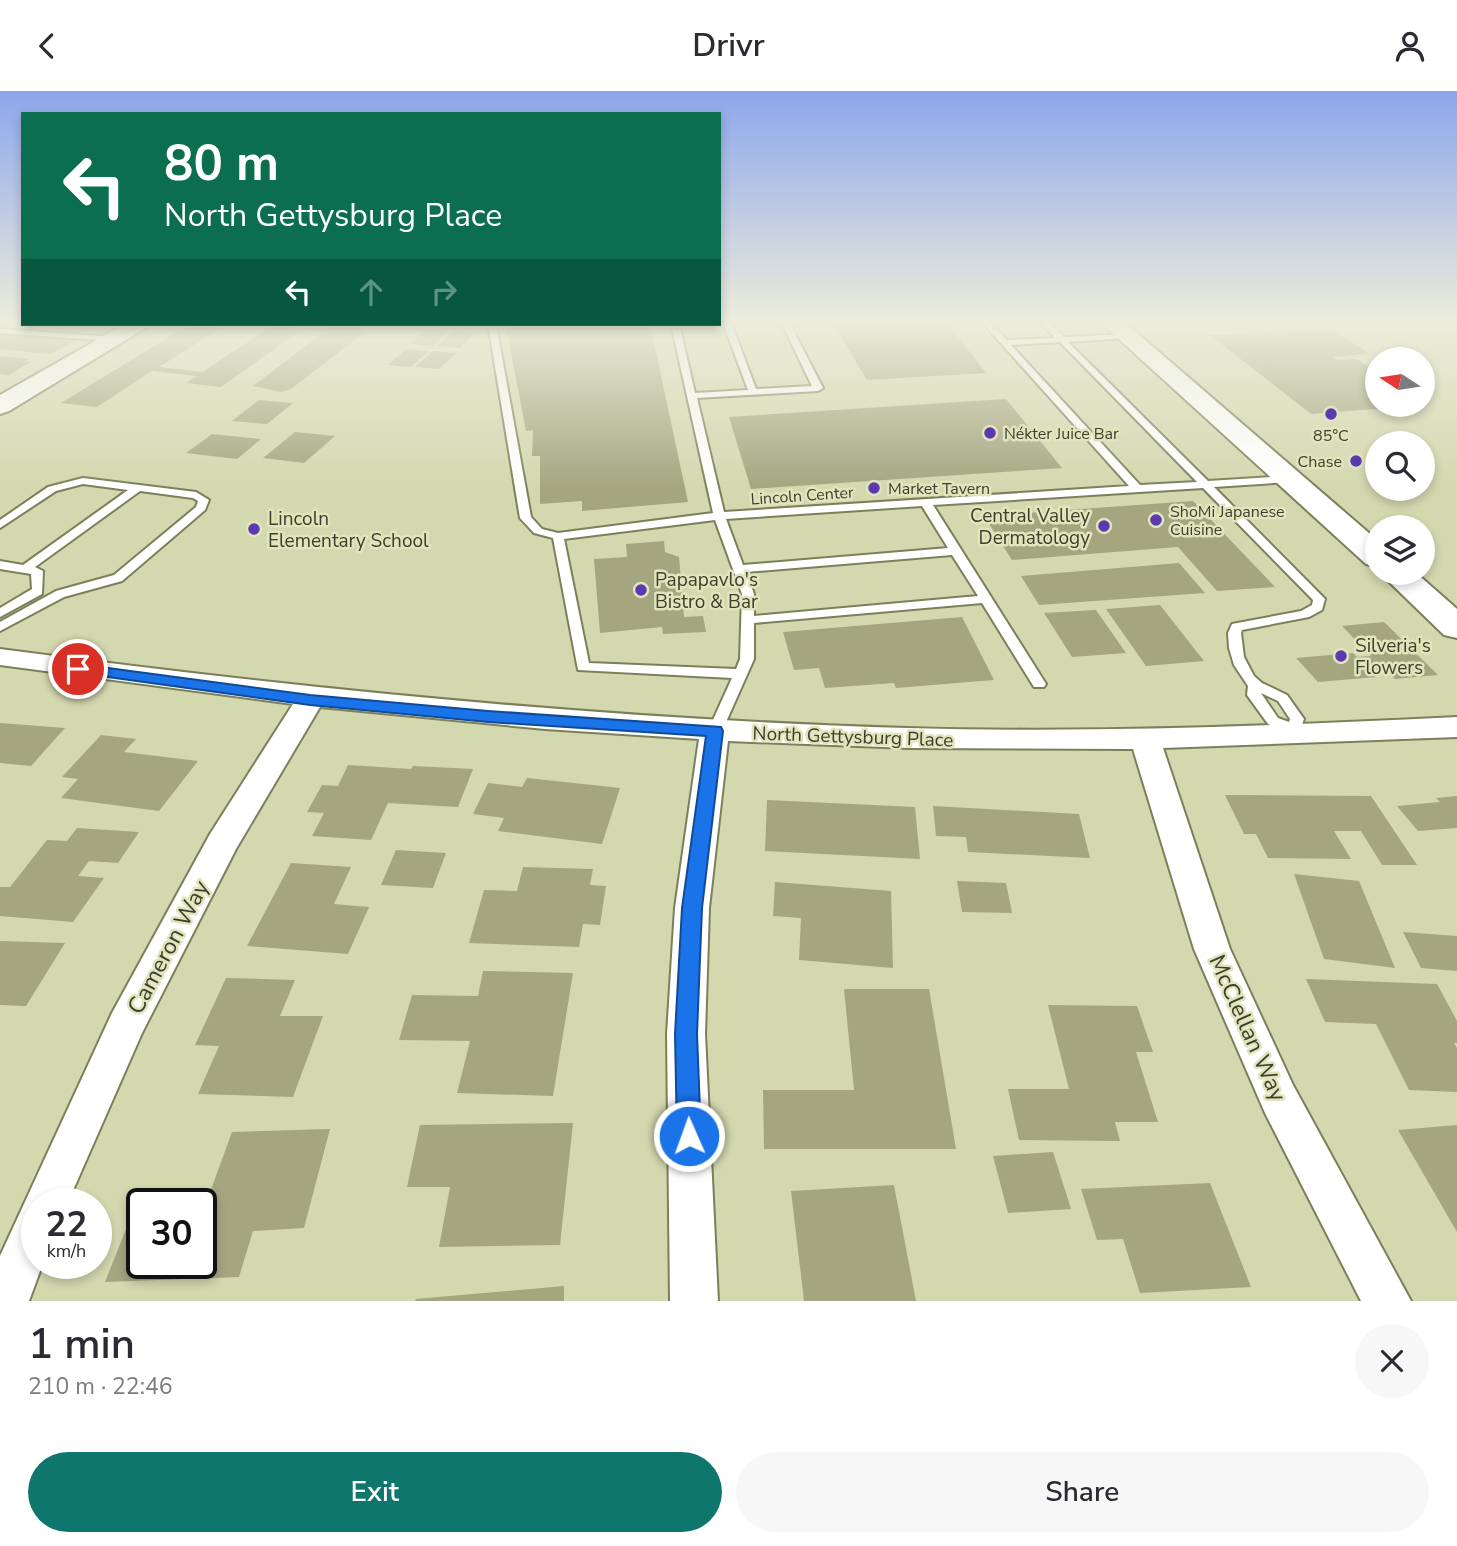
<!DOCTYPE html>
<html lang="en">
<head>
<meta charset="utf-8">
<style>
	:root { --surface:#fff; --page:#f7f7f7; --text:#2b2b33; --muted:#7c7c81; --accent:#0f766e }
	body { margin:0; font-family:"Nunito Sans",sans-serif; background:var(--page); color:var(--text); height:100vh; display:flex; flex-direction:column; font-size:26px; white-space:nowrap }
	* { box-sizing:border-box; margin:0 }
	p { font-size:23px; color:var(--muted) }
	.icon { flex:none; width:38px; height:38px; fill:none; stroke:currentColor; stroke-width:2; stroke-linecap:round; stroke-linejoin:round }
	.map { position:relative; height:1210px; overflow:hidden }
	.details { display:flex; flex-direction:column; background:var(--surface); flex:1 }
	.details>* { flex:none }
	.banner { position:absolute; left:21px; top:21px; width:700px; height:214px; border-radius:0px; box-shadow:0 4px 10px #0003; background:#0b6e4f; color:#fff; overflow:hidden }
	.needle { width:46px; rotate:282deg }
	.buttons { position:absolute; left:1365px; top:256px; display:grid; gap:14px }
	.buttons a { display:grid; place-items:center; width:70px; height:70px; border-radius:50%; background:var(--surface); box-shadow:0 4px 10px #0003; font-size:35px }
	.speed { position:absolute; left:21px; top:1097px; display:flex; gap:14px; font-size:35px; font-weight:700; text-align:center }
	.speed>* { display:grid; place-content:center; width:91px; height:91px; border-radius:50%; background:var(--surface); box-shadow:0 4px 10px #0003; line-height:1 }
	.speed small { font-size:18px; font-weight:400 }
	.speed .limit { border:4px solid #111; border-radius:10px; background:#fff; color:#111 }
	.pin { position:absolute; display:grid; place-items:center; width:60px; height:60px; color:#fff; margin:-30px; border:4px solid #fff; border-radius:50%; box-shadow:0 2px 7px #0007 }
	.me { position:absolute; width:77px; margin:-38px; rotate:358deg; stroke-linejoin:round; filter:drop-shadow(0 0 5px #0008) }
	.turn { display:flex; align-items:center; gap:24px; height:147px; padding:0 28px; font-size:32px }
	.turn .icon { width:91px; height:91px; stroke-width:2.5 }
	.turn b { display:block; font-size:49px; line-height:60px }
	.lanes { display:flex; align-items:center; height:66px; padding:0 28px; background:#0003; justify-content:center; gap:35px; direction:ltr }
	.lanes .off { opacity:.35 }
	.round { display:grid; place-items:center; flex:none; width:74px; height:74px; border-radius:37px; background:var(--page) }
	.overview { display:flex; align-items:center; justify-content:space-between; height:119px; padding:0 28px }
	h1 { font-size:42px; font-weight:600; line-height:52px }
	.button { display:flex; gap:14px; margin-top:auto; padding:14px 28px }
	.button a { flex:1; height:80px; border-radius:42px; background:var(--accent); color:#fff; font-size:28px; font-weight:600; line-height:80px; text-align:center }
	.button a+a { background:var(--page); color:var(--text) }
	header { display:flex; justify-content:space-between; align-items:center; height:91px; padding:0 28px; background:var(--surface); font-size:32px; font-weight:600 }
	.map>svg:first-child { display:block }
	.building { fill:#a3a67f }
	.lines { fill:none; stroke-linecap:round; stroke-linejoin:round }
	.lane-casing { stroke:#7c7f5a; stroke-width:4 }
	.street-casing { stroke:#7c7f5a; stroke-width:4 }
	.secondary-casing { stroke:#7c7f5a; stroke-width:4 }
	.lane { fill:#fff; fill-rule:evenodd }
	.street { fill:#fff; fill-rule:evenodd }
	.secondary { fill:#fff; fill-rule:evenodd }
	.route { fill:#1a73e8; stroke:#114b97; stroke-width:2 }
	.poi-dot { fill:#5d38b0; stroke:#e1e5bc; stroke-width:2.5 }
	.labels { text-anchor:middle; stroke-width:5; stroke-linejoin:round; paint-order:stroke }
	.far-poi-label { font-size:16px; fill:#3d3f2e; stroke:#e1e5bc; text-anchor:start }
	.far-street-label { font-size:16px; fill:#3d3f2e; stroke:#e1e5bc }
	.poi-label { font-size:19px; fill:#3d3f2e; stroke:#e1e5bc; text-anchor:start }
	.street-label { font-size:19px; fill:#3d3f2e; stroke:#e1e5bc }
	.near-street-label { font-size:23px; fill:#3d3f2e; stroke:#e1e5bc }
</style>
</head>
<body>
<header><svg class="icon" aria-label="back" viewBox="0 0 24 24"><path d="M15 5l-7 7 7 7"/></svg>Drivr<svg class="icon" aria-label="person" viewBox="0 0 24 24"><circle cx="12" cy="8" r="4"/><path d="M4 21q1-7 8-7t8 7"/></svg></header>
<div class="map">
<svg width="1457" height="1210" viewBox="0 0 1457 1210">
	<rect width="100%" height="100%" fill="#d4d8af"/>
	<g class="building">
		<polygon points="831,229 945,229 986,282 867,289"/>
		<polygon points="190,233 227,233 159,276 203,281 271,235 265,233 325,237 331,233 367,233 358,240 365,241 291,298 281,301 253,295 324,241 301,239 221,296 186,292 197,285 152,280 97,316 61,312"/>
		<polygon points="512,233 650,233 688,411 582,420 582,410 540,413 540,365 532,365 533,339 526,340 506,236 512,236"/>
		<polygon points="1330,237 1370,263 1333,266 1338,269 1357,268 1377,282 1377,313 1412,315 1311,323 1210,244"/>
		<polygon points="427,238 449,240 433,255 410,253"/>
		<polygon points="453,240 475,242 460,257 437,255"/>
		<polygon points="0,243 48,247 78,248 50,263 0,258"/>
		<polygon points="406,258 429,260 411,276 388,274"/>
		<polygon points="433,260 456,262 439,278 415,276"/>
		<polygon points="0,265 28,268 23,271 31,271 9,284 0,283"/>
		<polygon points="1006,308 1062,377 751,398 729,326"/>
		<polygon points="259,309 293,312 267,333 232,330"/>
		<polygon points="295,341 335,345 304,372 263,367"/>
		<polygon points="212,343 261,348 237,368 186,362"/>
		<polygon points="1193,410 1275,496 1217,500 1178,456 1012,469 984,425"/>
		<polygon points="664,450 665,461 679,466 684,526 703,525 706,541 663,543 662,536 600,542 594,468 627,466 626,453"/>
		<polygon points="1179,472 1205,502 1039,514 1021,485"/>
		<polygon points="1160,514 1204,570 1146,575 1106,518"/>
		<polygon points="1096,519 1126,562 1072,566 1044,522"/>
		<polygon points="962,526 994,589 896,597 894,592 825,597 819,577 794,579 783,541"/>
		<polygon points="1384,531 1438,584 1395,588 1386,579 1371,581 1376,586 1318,591 1296,567 1353,562 1357,566 1371,565 1342,535"/>
		<polygon points="0,632 65,637 31,675 0,672"/>
		<polygon points="101,644 136,648 124,661 198,670 159,720 61,707 78,688 62,686"/>
		<polygon points="348,674 411,678 413,675 473,678 458,716 388,712 371,749 312,745 324,722 307,721 322,694 338,695"/>
		<polygon points="527,687 620,697 602,753 498,740 504,727 473,723 488,692 522,696"/>
		<polygon points="1225,704 1371,705 1417,774 1382,774 1361,740 1334,740 1351,768 1268,767 1256,743 1244,743"/>
		<polygon points="1457,705 1457,737 1418,740 1397,715 1440,711 1436,707"/>
		<polygon points="767,709 915,716 920,768 765,760"/>
		<polygon points="933,715 1079,723 1090,767 968,761 966,746 936,745"/>
		<polygon points="77,737 139,741 118,772 89,770 78,785 104,787 73,831 0,825 0,796 10,796 47,749 67,750"/>
		<polygon points="396,759 446,762 433,797 381,794"/>
		<polygon points="291,772 351,776 334,813 369,816 348,863 247,855"/>
		<polygon points="523,776 593,778 590,794 606,795 600,834 583,833 579,856 469,852 484,799 517,800"/>
		<polygon points="1294,783 1359,790 1395,877 1324,868"/>
		<polygon points="957,790 1006,792 1012,822 962,821"/>
		<polygon points="775,791 891,800 893,877 799,869 801,827 773,825"/>
		<polygon points="1403,841 1457,845 1457,880 1421,877"/>
		<polygon points="0,850 65,852 26,915 0,914"/>
		<polygon points="483,880 573,882 553,1005 457,1002 470,950 399,949 412,904 478,905"/>
		<polygon points="226,887 295,889 280,925 323,925 293,1006 198,1003 219,955 195,954"/>
		<polygon points="1306,888 1437,893 1457,930 1457,952 1454,952 1457,957 1457,1001 1409,999 1376,933 1325,931"/>
		<polygon points="844,898 929,898 956,1058 764,1058 763,999 854,999"/>
		<polygon points="1048,914 1137,915 1153,961 1136,961 1158,1031 1115,1031 1120,1050 1019,1049 1008,998 1069,998"/>
		<polygon points="573,1032 560,1154 439,1156 450,1096 407,1096 420,1034"/>
		<polygon points="1457,1034 1457,1141 1398,1039"/>
		<polygon points="330,1038 304,1137 253,1140 239,1186 105,1191 130,1128 142,1128 142,1172 201,1172 201,1126 232,1041"/>
		<polygon points="1053,1061 1071,1118 1008,1122 993,1065"/>
		<polygon points="1210,1092 1251,1196 1140,1202 1123,1148 1097,1149 1081,1098"/>
		<polygon points="894,1094 916,1210 804,1210 791,1100"/>
		<polygon points="564,1195 564,1210 416,1210 415,1208"/>
	</g>
	<g class="lines">
		<g class="lane-casing">
			<g id="lane">
				<path d="M722 229H730L756 298 812 295 780 229H788L823 297 818 300 697 307 724 421 1129 395 980 229H988L1007 249 1055 247 1038 229H1046L1064 246 1131 243 1132 245 1128 247 1068 251 1208 390 1289 385 1294 388 1289 391 1214 396 1325 508 1322 519 1309 526 1242 539 1241 542 1244 566 1254 585 1262 592 1287 604 1304 628 1299 643H1289L1268 633 1247 604 1248 595 1234 574 1229 557 1228 542 1232 533 1301 520 1312 514 1313 509 1203 397 933 414 1046 593 1044 596H1034L982 512 754 532V568L722 640 715 645 708 640 732 587 578 579 553 447 534 442 520 427 488 233H496L531 426 542 438 558 442 713 422 671 233H679L695 302 748 299ZM1060 251 1197 391 1140 394 1011 254ZM922 415 948 457 743 474 726 428ZM715 429 742 503 740 568 736 578 589 572 564 448ZM952 464 978 505 754 525V503L746 481ZM1261 602 1278 610 1290 628 1289 631 1278 627Z"/>
				<path d="M108 233H138L141 235C134 239 115 237 108 233Z"/>
				<polygon points="0,238 114,246 118,248 114,250 0,242"/>
				<polygon points="83,387 196,401 209,409 205,419 122,490 64,506 0,540 0,531 56,500 114,484 196,416 198,410 193,407 140,400 35,476 43,480 42,503 0,526 0,517 32,498 31,483 0,478 0,470 23,474 128,399 83,393 56,400 0,437 0,429 48,396"/>
			</g>
		</g>
		<g class="street-casing">
			<path id="street" d="M0 558C301 598 603 628 907 637 1090 642 1274 635 1457 626V646L1163 657 1230 858 1293 994 1411 1210H1361L1265 1022 1194 858 1133 658 909 657 728 650 709 817 705 943 718 1210H670L667 943 675 817 699 648 545 638 320 616 236 758 142 942 67 1113H37V1172H43L29 1210H0V1165L112 922 210 743 293 613 0 574Z"/>
		</g>
		<g class="secondary-casing">
			<g id="secondary">
				<polygon points="1098,229 1122,229 1377,449 1377,476 1366,473"/>
				<polygon points="125,233 152,233 9,320 0,323 0,304"/>
				<polygon points="1379,481 1415,481 1457,518 1457,547 1444,544"/>
			</g>
		</g>
		<use href="#lane" class="lane"/>
		<use href="#street" class="street"/>
		<use href="#secondary" class="secondary"/>
	</g>
	<linearGradient id="sky" x2="0" y2="1"><stop stop-color="#8da6ec"/><stop offset="0.58" stop-color="#eceddb"/><stop offset="1" stop-color="#eceddb" stop-opacity="0"/></linearGradient>
	<rect width="1457" height="398" fill="url(#sky)"/>
	<polygon class="route" points="78,573 310,604 488,620 721,636 723,640 702,817 697,943 701,1045 697,1053 689,1057 680,1053 677,1045 675,943 682,817 706,645 488,631 310,614 72,581 70,578"/>
	<g class="poi-dot">
		<circle cx="1331" cy="323" r="7"/>
		<circle cx="990" cy="342" r="7"/>
		<circle cx="1356" cy="370" r="7"/>
		<circle cx="874" cy="397" r="7"/>
		<circle cx="1156" cy="429" r="7"/>
		<circle cx="1104" cy="435" r="7"/>
		<circle cx="254" cy="438" r="7"/>
		<circle cx="641" cy="499" r="7"/>
		<circle cx="1341" cy="565" r="7"/>
	</g>
	<g class="labels">
		<g class="far-poi-label">
			<text x="1004" y="348">Nékter Juice Bar</text>
			<text x="1331" y="350" text-anchor="middle">85°C</text>
			<text x="1342" y="376" text-anchor="end">Chase</text>
			<text x="888" y="403">Market Tavern</text>
			<text x="1170" y="426">ShoMi Japanese<tspan x="1170" dy="18">Cuisine</tspan></text>
		</g>
		<g class="far-street-label">
			<text transform="translate(802 404) rotate(-4)" y="6">Lincoln Center</text>
		</g>
		<g class="poi-label">
			<text x="1090" y="431" text-anchor="end">Central Valley<tspan x="1090" dy="22">Dermatology</tspan></text>
			<text x="268" y="434">Lincoln<tspan x="268" dy="22">Elementary School</tspan></text>
			<text x="655" y="495">Papapavlo's<tspan x="655" dy="22">Bistro &amp; Bar</tspan></text>
			<text x="1355" y="561">Silveria's<tspan x="1355" dy="22">Flowers</tspan></text>
		</g>
		<g class="street-label">
			<text transform="translate(853 645) rotate(2)" y="7">North Gettysburg Place</text>
		</g>
		<g class="near-street-label">
			<text transform="translate(168 856) rotate(-62)" y="8">Cameron Way</text>
			<text transform="translate(1248 937) rotate(66)" y="8">McClellan Way</text>
		</g>
	</g>
</svg>
<div class="buttons">
<a><svg class="needle" viewBox="-14 -14 28 28"><path d="M0-13l5 13h-10z" fill="#e53935"/><path d="M0 13l5-13h-10z" fill="#7c7c81"/></svg></a>
<a><svg class="icon" aria-label="search" viewBox="0 0 24 24"><circle cx="10" cy="10" r="6"/><path d="M15 15l6 6"/></svg></a>
<a><svg class="icon" aria-label="layers" viewBox="0 0 24 24"><path d="M12 4l9 5-9 5-9-5zM3 14l9 5 9-5"/></svg></a>
</div>
<div class="speed"><div>22<small>km/h</small></div><div class="limit">30</div></div>
<div class="pin" style="left:78px;top:578px;background:#d93025"><svg class="icon" aria-label="arrive" viewBox="0 0 24 24"><path d="M6 21V4h12l-3 4 3 4H6"/></svg></div>
<svg class="me" style="left:689px;top:1045px" viewBox="-20 -20 40 40"><circle r="17" fill="#1a73e8" stroke="#fff" stroke-width="3"/><path d="M0-11L8 9 0 5-8 9z" fill="#fff"/></svg>
<div class="banner">
<div class="turn"><svg class="icon" aria-label="left" viewBox="0 0 24 24"><path d="M17 20v-9H6M10 6l-5 5 5 5"/></svg><div><b>80 m</b>North Gettysburg Place</div></div>
<div class="lanes"><svg class="icon" aria-label="left" viewBox="0 0 24 24"><path d="M17 20v-9H6M10 6l-5 5 5 5"/></svg><svg class="icon off" aria-label="ahead" viewBox="0 0 24 24"><path d="M12 20V5M6 11l6-6 6 6"/></svg><svg class="icon off" aria-label="right" viewBox="0 0 24 24"><path d="M7 20v-9h11M14 6l5 5-5 5"/></svg></div>
</div>
</div>
<section class="details">
<div class="overview"><div><h1>1 min</h1><p>210 m · 22:46</p></div><a class="round"><svg class="icon" aria-label="close" viewBox="0 0 24 24"><path d="M6 6l12 12M18 6L6 18"/></svg></a></div>
<div class="button"><a>Exit</a><a>Share</a></div>
</section>
</body>
</html>
